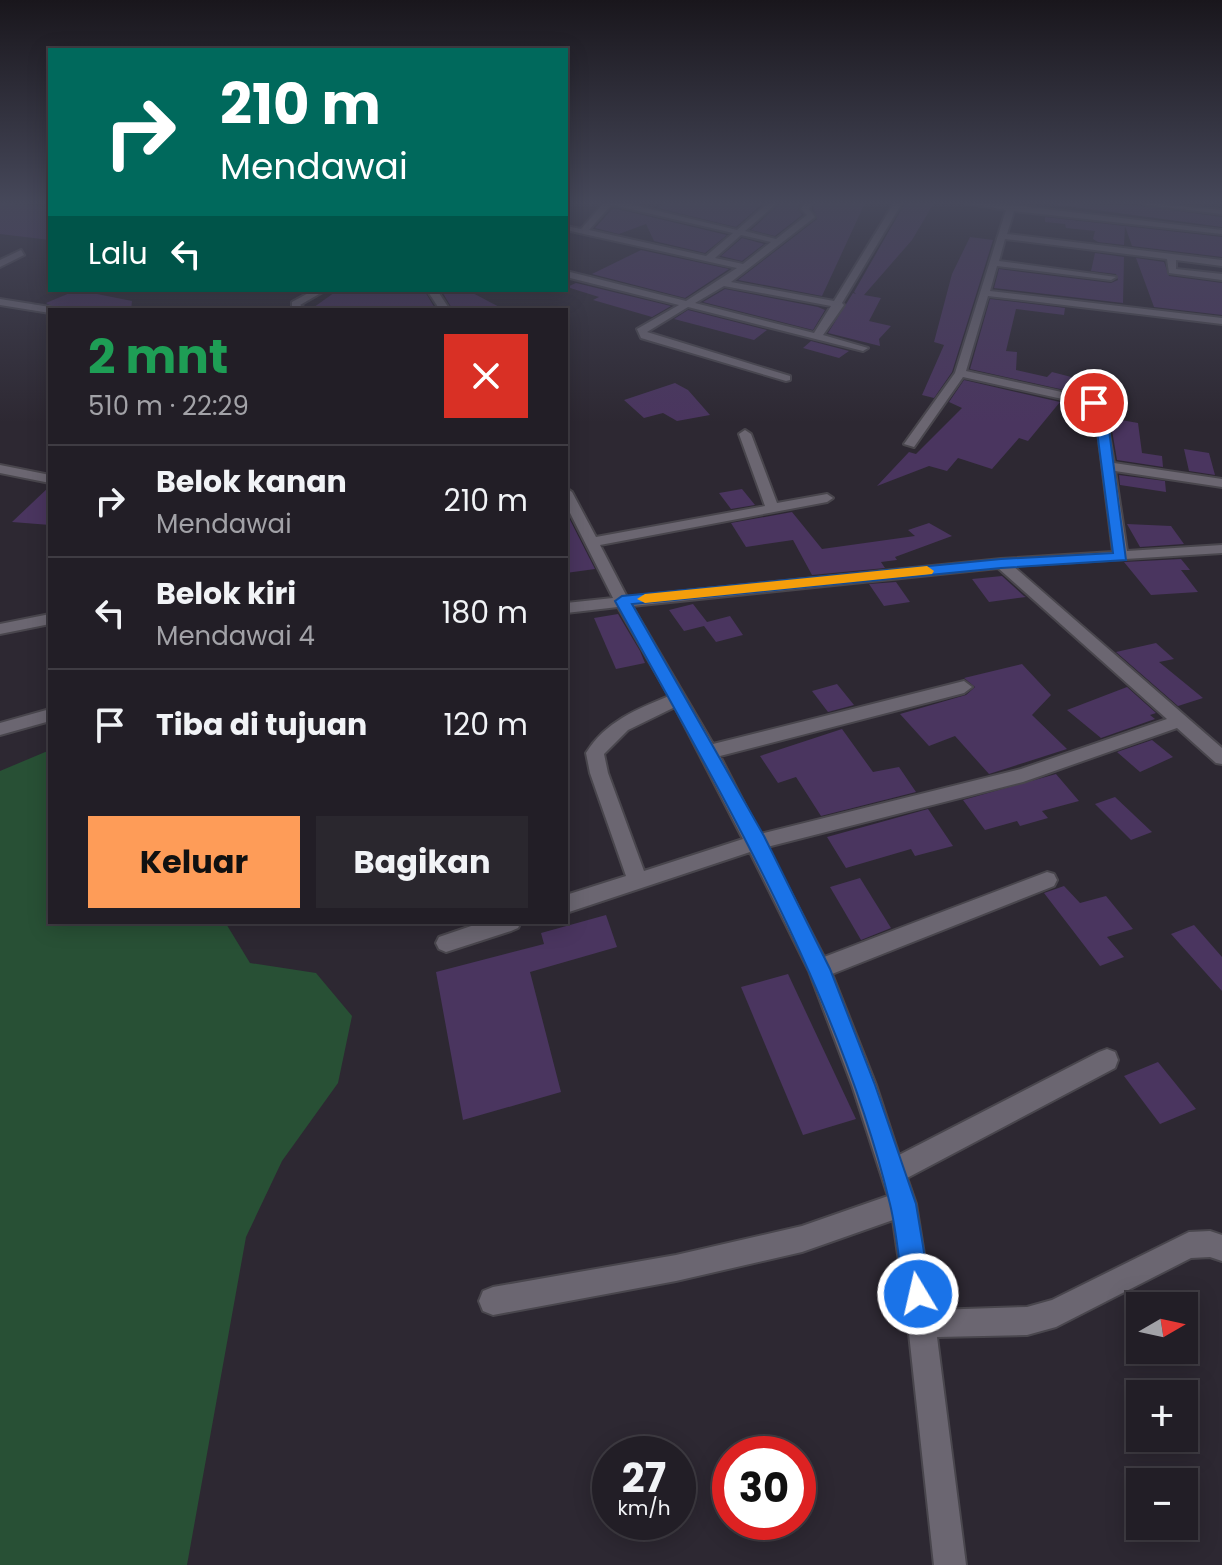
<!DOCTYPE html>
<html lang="id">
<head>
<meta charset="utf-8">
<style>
	:root { --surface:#221e26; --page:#2a272e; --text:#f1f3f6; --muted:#a2a2a7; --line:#3f3c43; --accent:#fe9c58 }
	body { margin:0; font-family:Poppins,sans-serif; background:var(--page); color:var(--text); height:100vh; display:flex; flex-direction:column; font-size:30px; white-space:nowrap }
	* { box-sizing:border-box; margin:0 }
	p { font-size:26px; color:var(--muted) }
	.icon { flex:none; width:44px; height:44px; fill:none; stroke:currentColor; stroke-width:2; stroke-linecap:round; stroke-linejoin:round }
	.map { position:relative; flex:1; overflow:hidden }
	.panel { position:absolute; left:48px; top:308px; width:520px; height:616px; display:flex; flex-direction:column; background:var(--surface); border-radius:0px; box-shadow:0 4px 20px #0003,0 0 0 2px var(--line) }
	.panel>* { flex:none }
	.hud { position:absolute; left:48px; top:48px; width:520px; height:244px; border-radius:0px; box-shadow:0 4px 20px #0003,0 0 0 2px var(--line); background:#00695c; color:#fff; overflow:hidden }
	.needle { width:52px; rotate:81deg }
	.buttons { position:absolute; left:1126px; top:1292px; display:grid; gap:16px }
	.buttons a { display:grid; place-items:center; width:72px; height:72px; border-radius:0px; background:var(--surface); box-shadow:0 4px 20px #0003,0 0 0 2px var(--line); font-size:40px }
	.speed { position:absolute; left:592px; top:1436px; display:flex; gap:16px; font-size:40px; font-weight:700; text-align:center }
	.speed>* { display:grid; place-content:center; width:104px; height:104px; border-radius:50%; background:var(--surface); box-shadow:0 4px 20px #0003,0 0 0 2px var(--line); line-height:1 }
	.speed small { font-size:20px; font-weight:400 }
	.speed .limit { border:12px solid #d22; background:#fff; color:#111 }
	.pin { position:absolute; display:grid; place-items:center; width:68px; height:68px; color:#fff; margin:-34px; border:4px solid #fff; border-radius:50%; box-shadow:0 2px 8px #0007 }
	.me { position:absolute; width:88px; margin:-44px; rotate:351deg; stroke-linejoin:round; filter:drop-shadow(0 0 6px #0008) }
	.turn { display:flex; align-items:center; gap:28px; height:168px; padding:0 40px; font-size:36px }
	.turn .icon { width:104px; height:104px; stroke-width:2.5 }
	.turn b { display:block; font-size:56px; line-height:68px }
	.then { display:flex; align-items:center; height:76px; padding:0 40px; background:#0003; gap:16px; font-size:30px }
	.round { display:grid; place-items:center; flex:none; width:84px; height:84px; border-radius:0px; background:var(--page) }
	.head { display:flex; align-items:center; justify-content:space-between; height:136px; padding:0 40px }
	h1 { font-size:48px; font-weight:700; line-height:60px; color:#1e9e55 }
	.cta { display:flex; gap:16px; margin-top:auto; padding:16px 40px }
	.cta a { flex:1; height:92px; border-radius:0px; background:var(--accent); color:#111; font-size:32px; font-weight:700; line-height:92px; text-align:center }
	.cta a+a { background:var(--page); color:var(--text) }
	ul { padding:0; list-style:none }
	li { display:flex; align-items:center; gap:24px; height:112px; padding:0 40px; border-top:2px solid var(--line) }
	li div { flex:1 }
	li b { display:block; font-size:30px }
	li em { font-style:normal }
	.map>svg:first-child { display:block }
	.green { fill:#285035 }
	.building { fill:#4a355f }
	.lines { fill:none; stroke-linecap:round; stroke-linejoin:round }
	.street-casing { stroke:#49464d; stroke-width:4 }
	.street { fill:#6b6671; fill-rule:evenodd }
	.route { fill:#1a73e8; stroke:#114b97; stroke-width:2 }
	.slow { fill:#f59e0b }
</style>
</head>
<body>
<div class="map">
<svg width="1222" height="1565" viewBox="0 0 1222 1565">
	<rect width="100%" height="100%" fill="#2d2832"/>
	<polygon class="green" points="50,750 50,922 225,922 250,963 316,973 352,1016 338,1083 282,1161 246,1237 187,1565 0,1565 0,771"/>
	<g class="building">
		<polygon points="0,203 50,207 50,240 0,234"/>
		<polygon points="667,203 763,203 736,227 657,208"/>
		<polygon points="780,203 800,203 798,209 802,215 775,236 751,230"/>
		<polygon points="815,203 865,203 822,296 738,280 817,219 813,209"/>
		<polygon points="905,203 934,203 912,240 864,295 881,298 869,321 891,326 879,339 880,346 828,333 853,293 856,294 854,292"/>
		<polygon points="1044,203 1141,206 1222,217 1222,227"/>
		<polygon points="613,208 727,235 705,253 654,241 646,224 619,234 595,228"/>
		<polygon points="1045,217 1125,226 1124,245 1098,242 1093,239 1095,231 1066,228 1065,224 1045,222"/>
		<polygon points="1125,226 1222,237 1222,257 1132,246"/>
		<polygon points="970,237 993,240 952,372 934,398 922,395 944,345 934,342 952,274"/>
		<polygon points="742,238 764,244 742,261 721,256"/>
		<polygon points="641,250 729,269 685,298 592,274"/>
		<polygon points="1095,253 1124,257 1123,303 994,288 999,269 1111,283 1118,280 1116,274 1091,271"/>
		<polygon points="1136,258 1164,262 1169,276 1222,283 1222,315 1154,307"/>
		<polygon points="576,283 671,306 652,317 593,300 599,297 567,287"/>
		<polygon points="725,289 818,307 825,310 813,330 703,302"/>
		<polygon points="77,290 132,301 131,310 58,310 46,303"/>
		<polygon points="338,290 424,290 436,310 310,310"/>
		<polygon points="441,290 467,290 505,310 453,310"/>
		<polygon points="990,299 1065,308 1064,315 1016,309 1006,351 1017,352 1016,370 1047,377 1052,372 1079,379 1069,391 970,369"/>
		<polygon points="688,310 767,330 754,340 674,319"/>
		<polygon points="811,341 849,351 839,358 803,348"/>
		<polygon points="964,380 1060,402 1028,441 1019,438 992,469 958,458 947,471 929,466 877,486 909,452 916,454 962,408 949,402"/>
		<polygon points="675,383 688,390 710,415 677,421 663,413 644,418 624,400"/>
		<polygon points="1110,418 1138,423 1142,453 1162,456 1163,467 1117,460"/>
		<polygon points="1184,449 1209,453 1215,475 1189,471"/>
		<polygon points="1119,475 1165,481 1166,492 1120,485"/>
		<polygon points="50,486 50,525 12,522"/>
		<polygon points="742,489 755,505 731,509 719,493"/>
		<polygon points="566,512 595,569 566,573"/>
		<polygon points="792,512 822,549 915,536 908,530 929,523 952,536 895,557 897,560 881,562 885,568 812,575 793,540 746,547 731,523"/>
		<polygon points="1127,524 1171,526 1184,544 1140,547"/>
		<polygon points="1181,559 1190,570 1181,570 1198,592 1151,595 1124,562"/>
		<polygon points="1002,576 1024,596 1026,597 989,602 972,579"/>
		<polygon points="896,582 910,602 884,606 869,584"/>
		<polygon points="693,604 707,622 730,616 743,635 716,642 704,626 684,631 669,610"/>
		<polygon points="618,614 640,651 645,663 616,669 594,618"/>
		<polygon points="1156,643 1174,659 1159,662 1203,698 1178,706 1116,652"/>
		<polygon points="1022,664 1051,695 1032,715 1067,749 989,774 955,736 929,746 900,714 966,695 975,687 964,678"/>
		<polygon points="837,684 854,705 828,712 812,691"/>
		<polygon points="1127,687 1156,713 1150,715 1155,719 1101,738 1067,710"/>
		<polygon points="842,729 873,772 899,767 916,792 821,816 796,777 778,783 760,756"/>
		<polygon points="1152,740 1173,757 1140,772 1117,752"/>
		<polygon points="1056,774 1079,801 1042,811 1048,818 1020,826 1017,821 985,830 963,800"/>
		<polygon points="1115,797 1152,832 1131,840 1095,804"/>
		<polygon points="928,809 953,846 915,856 911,849 846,868 827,837"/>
		<polygon points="860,878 891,928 861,940 830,887"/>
		<polygon points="1064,886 1080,903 1106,896 1133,929 1107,937 1124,957 1100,966 1044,893"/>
		<polygon points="606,915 617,947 530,972 561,1092 463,1120 436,972 544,944 541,933"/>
		<polygon points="1194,925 1222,957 1222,991 1171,934"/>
		<polygon points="788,974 856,1119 803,1135 741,987"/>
		<polygon points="1158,1062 1196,1109 1160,1124 1124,1076"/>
	</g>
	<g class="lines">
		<g class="street-casing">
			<g id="street">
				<path d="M604 203H625L737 230 768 203H777L745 231 776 239 807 215 801 209 804 203H812L809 209 815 217 731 282 834 301 894 203H902L842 303 844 305 823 335 868 348 863 351 688 307 647 332 790 376V380L786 381 641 338 637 329 679 305 566 277V271L686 301 737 268 566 230V226L581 229ZM611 205H613L733 233 706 256 589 230ZM741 235 771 242 743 264 715 258ZM724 286 831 306 814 333 695 303Z"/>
				<path d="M965 203 1011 205 1222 230V234L1014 211 1007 234 1222 260V266L1176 260V269L1222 274V280L1169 273 1167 259 1005 239 999 261 1116 277 1111 280 997 266 990 291 1222 318V324L988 296 966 371 1089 398 1104 405 1114 463 1222 479V487L1115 471 1127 551 1222 545V553L1013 566 1222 748V764L1216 763 1177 728 1023 782 767 847 824 957 1047 872 1054 874 1057 880 1054 886 832 974 876 1085 899 1155 1099 1052 1107 1049 1115 1052 1118 1060 1115 1068 907 1178 916 1204 933 1310 1027 1307 1052 1300 1189 1232 1210 1231 1222 1235V1261L1210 1257 1191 1258 1056 1327 1027 1335 937 1337 966 1565H934L908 1324 893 1220 802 1252 676 1281 493 1315 483 1311 479 1301 483 1291 493 1287 676 1255 802 1226 888 1196 852 1085 809 971 750 852 566 913V895L626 876 590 773 586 753C605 722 637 709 669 696L618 607 566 613V603L613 598 566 505V488L572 492 596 537 765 506 739 434 745 430 751 434 777 503 827 494 833 498 827 502 600 545 627 597 1001 559 1113 552 1095 409 1085 404 963 377 914 447 904 444 955 373 1006 210ZM998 568 1167 719 1021 769 760 834 720 756 964 693 972 687 964 681 713 744 632 606ZM675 707 743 839 644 871 608 773 604 754 628 730Z"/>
				<polygon points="1143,203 1222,210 1222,214 1147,205"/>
				<polygon points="21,250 24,255 0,267 0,260"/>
				<polygon points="314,290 326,290 300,305 307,310 292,310 292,302"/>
				<polygon points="427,290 437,290 450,310 440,310"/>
				<polygon points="0,299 50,307 55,310 50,310 50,313 0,305"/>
				<polygon points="0,465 50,475 50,483 0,473"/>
				<polygon points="50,614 50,624 0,634 0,624"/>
				<polygon points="50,709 50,721 0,735 0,723"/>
				<polygon points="483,922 521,922 518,928 511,931 446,952 439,949 436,943 439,937"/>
			</g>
		</g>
		<use href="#street" class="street"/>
	</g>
	<linearGradient id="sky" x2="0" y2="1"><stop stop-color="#19161c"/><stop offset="0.48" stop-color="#46485a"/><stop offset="1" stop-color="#46485a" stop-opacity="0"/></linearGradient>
	<rect width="1222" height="423" fill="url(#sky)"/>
	<path class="route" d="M1094 399 1106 407 1126 560 1001 568 632 604 764 836 830 969 875 1085 916 1204 931 1294 927 1304 918 1308 908 1304 904 1294C899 1264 897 1233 890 1204 838 989 720 792 615 601L622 596 1001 559 1113 553 1094 408 1088 403Z"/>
	<polygon class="slow" points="927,566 934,571 932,574 645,603 637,599 645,594"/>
</svg>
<div class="buttons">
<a><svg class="needle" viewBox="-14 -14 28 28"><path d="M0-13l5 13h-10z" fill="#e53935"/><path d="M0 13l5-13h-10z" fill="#a2a2a7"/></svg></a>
<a>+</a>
<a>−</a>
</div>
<div class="speed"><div>27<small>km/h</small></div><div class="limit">30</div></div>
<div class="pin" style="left:1094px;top:403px;background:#d93025"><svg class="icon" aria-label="arrive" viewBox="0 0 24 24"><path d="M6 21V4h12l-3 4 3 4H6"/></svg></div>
<svg class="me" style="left:918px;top:1294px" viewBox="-20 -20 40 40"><circle r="17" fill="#1a73e8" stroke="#fff" stroke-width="3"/><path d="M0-11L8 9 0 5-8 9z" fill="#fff"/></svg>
<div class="hud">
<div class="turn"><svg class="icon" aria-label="right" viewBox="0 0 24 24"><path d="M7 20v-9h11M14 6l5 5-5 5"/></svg><div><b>210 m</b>Mendawai</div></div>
<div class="then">Lalu<svg class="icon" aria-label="left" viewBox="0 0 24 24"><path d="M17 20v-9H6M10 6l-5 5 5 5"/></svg></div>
</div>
<section class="panel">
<div class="head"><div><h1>2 mnt</h1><p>510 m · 22:29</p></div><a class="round" style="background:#d93025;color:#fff"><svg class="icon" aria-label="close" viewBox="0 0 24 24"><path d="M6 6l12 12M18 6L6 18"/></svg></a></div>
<ul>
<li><svg class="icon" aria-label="right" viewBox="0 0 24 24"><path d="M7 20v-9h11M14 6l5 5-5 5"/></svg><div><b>Belok kanan</b><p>Mendawai</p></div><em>210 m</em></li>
<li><svg class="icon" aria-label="left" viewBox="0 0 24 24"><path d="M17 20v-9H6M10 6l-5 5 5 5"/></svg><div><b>Belok kiri</b><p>Mendawai 4</p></div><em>180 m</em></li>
<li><svg class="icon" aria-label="arrive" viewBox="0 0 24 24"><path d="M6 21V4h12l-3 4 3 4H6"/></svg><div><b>Tiba di tujuan</b></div><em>120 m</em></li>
</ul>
<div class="cta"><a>Keluar</a><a>Bagikan</a></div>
</section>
</div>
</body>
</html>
